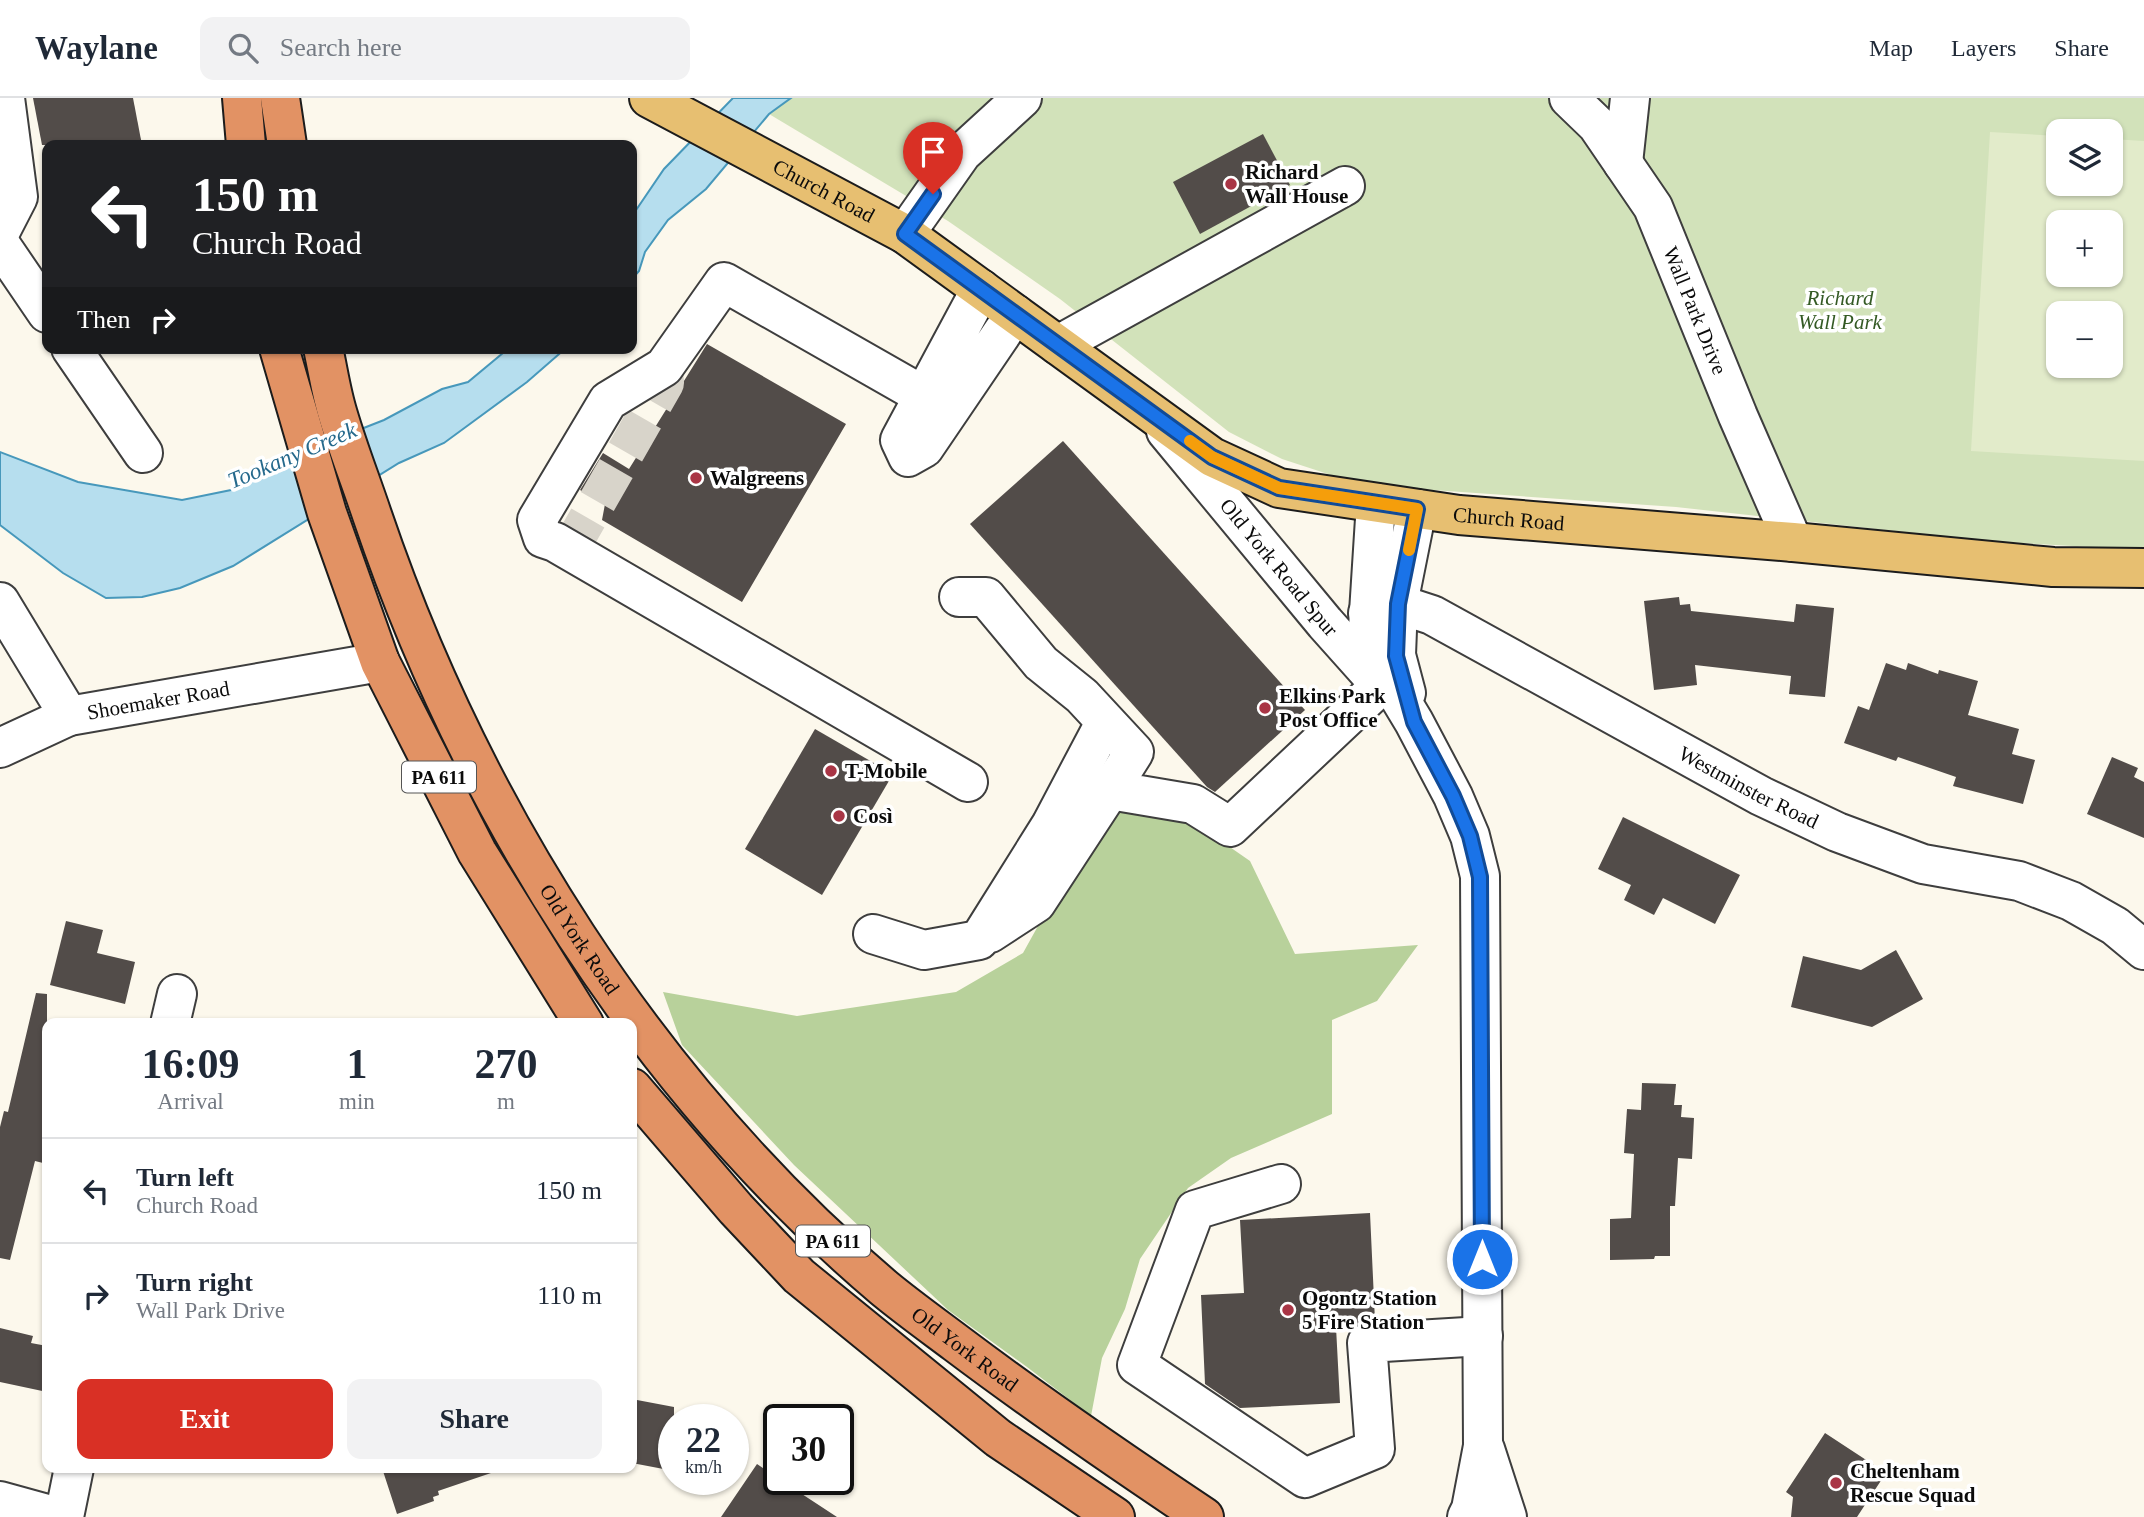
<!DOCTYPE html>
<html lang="en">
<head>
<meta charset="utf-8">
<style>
	:root { --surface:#fff; --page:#f2f2f3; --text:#1f2937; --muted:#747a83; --line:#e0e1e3; --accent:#d93025 }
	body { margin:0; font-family:Georgia,serif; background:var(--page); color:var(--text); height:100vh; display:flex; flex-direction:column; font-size:26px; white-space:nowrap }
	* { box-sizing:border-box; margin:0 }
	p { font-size:23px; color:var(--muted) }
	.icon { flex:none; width:38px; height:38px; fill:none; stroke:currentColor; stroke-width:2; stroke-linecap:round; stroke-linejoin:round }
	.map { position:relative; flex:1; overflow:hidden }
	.sheet { position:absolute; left:42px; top:920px; width:595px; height:455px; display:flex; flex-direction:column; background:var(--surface); border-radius:14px; box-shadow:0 2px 5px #0004 }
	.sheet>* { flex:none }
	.hud { position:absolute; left:42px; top:42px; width:595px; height:214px; border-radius:14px; box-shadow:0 2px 5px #0004; background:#202124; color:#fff; overflow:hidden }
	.buttons { position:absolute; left:2046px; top:21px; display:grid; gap:14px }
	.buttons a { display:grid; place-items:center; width:77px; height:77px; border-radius:14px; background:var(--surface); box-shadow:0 2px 5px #0004; font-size:35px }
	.speed { position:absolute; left:658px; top:1306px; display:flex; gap:14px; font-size:35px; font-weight:700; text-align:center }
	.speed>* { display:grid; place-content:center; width:91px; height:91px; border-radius:50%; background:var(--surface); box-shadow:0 2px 5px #0004; line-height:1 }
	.speed small { font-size:18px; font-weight:400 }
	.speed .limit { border:4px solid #111; border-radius:10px; background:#fff; color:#111 }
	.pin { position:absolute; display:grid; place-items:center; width:60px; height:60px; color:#fff; margin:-72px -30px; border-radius:50% 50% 50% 0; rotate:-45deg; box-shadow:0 0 7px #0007 }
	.pin .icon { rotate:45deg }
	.me { position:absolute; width:77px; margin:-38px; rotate:0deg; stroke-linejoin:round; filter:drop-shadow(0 0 5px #0008) }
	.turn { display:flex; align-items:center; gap:24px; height:147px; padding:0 35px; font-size:32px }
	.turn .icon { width:91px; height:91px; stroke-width:2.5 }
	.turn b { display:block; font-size:49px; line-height:60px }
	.then { display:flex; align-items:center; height:66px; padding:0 35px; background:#0003; gap:14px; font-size:26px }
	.eta { display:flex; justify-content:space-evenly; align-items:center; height:119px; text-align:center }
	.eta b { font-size:42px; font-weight:800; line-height:49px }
	.cta { display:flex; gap:14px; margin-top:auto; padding:14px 35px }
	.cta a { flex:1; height:80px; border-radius:14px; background:var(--accent); color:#fff; font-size:28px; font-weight:800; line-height:80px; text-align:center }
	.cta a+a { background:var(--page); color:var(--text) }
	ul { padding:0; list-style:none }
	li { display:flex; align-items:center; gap:21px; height:105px; padding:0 35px; border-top:2px solid var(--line) }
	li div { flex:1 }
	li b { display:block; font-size:26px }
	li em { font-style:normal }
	header { display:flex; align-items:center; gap:42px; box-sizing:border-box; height:98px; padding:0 35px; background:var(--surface); border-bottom:2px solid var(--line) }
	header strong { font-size:33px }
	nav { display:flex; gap:38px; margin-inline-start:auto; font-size:24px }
	.search { width:490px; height:63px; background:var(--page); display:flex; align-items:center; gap:18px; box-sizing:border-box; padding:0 24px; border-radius:14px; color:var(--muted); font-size:26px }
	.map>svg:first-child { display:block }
	.green { fill:#d2e2ba; fill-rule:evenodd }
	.forest { fill:#b8d19b }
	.pitch { fill:#e2ebca; fill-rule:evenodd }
	.water { fill:#b6deee; stroke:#4798bb; stroke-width:2 }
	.building { fill:#524c49 }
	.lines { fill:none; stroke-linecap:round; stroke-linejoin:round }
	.minor-tunnel { stroke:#d8d4ca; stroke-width:38; stroke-dasharray:38 19; stroke-linecap:butt }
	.minor-casing { stroke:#3e3e3e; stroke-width:42 }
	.major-casing { stroke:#1c1c1c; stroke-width:42 }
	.highway-casing { stroke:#1c1c1c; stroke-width:42 }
	.minor { stroke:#fff; stroke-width:38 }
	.major { stroke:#e7bf71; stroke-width:38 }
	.highway { stroke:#e29264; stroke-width:38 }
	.route-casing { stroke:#114b97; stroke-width:18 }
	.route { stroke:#1a73e8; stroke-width:12 }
	.slow { stroke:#f59e0b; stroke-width:12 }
	.poi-dot { fill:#a93545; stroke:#fff; stroke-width:2.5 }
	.labels { text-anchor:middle; stroke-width:7; stroke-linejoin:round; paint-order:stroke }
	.shield { fill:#fff; stroke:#545454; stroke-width:2 }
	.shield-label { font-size:19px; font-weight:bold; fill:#0b0b0b }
	.poi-label { font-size:21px; font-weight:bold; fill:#0b0b0b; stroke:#fff; text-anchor:start }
	.street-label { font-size:21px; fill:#0b0b0b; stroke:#fff }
	.park-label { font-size:21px; font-style:italic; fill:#345a24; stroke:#fff }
	.water-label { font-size:23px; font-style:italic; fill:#25698c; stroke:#fff }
</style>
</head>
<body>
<header>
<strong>Waylane</strong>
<div class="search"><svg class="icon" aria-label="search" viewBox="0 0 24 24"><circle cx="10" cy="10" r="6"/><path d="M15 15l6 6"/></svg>Search here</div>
<nav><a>Map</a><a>Layers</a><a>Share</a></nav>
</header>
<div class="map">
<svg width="2144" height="1419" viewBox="0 0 2144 1419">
	<rect width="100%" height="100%" fill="#fcf8ec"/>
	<path class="green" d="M791 0H2144V452L1985 443 1676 409 1404 390 1334 378 1282 361 1229 334 1060 201 948 123 769 16ZM2058 33H2110V86H2058ZM2058 124H2110V177H2058ZM2058 215H2110V268H2058Z"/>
	<polygon class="forest" points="1123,695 1201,729 1250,763 1295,856 1418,847 1377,903 1332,922 1332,1016 1231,1060 1188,1090 1140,1161 1125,1211 1102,1260 1091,1318 1027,1269 948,1212 794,1067 682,947 663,894 797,918 956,894 1023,855 1079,754"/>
	<path class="pitch" d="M1990 34 2058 38V86H2110L2111 41 2144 43V363L1971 353ZM2058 124H2110V177H2058ZM2058 215H2110V268H2058Z"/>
	<g class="water">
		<polygon points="733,0 791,0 769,16 706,91 668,122 645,154 639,173 632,181 632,118 664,71"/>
		<polygon points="509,250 566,250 527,284 444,345 399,365 233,468 180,490 142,499 106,500 63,475 0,427 0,354 78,384 182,402 231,392 267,368 384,322 442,291 468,284"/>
	</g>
	<g class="building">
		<polygon points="33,0 133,0 142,47 42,47"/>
		<polygon points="1263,36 1290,87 1200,136 1173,84"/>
		<polygon points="707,246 846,326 742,504 602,422 605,406 580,392 603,355 629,371"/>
		<polygon points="1063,343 1305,612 1215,694 1207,689 970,426"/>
		<polygon points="1679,499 1680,507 1690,506 1691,513 1794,524 1796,506 1834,510 1825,599 1789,596 1791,578 1695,567 1697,587 1654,592 1644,503"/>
		<polygon points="1886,565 1906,572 1908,565 1938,576 1939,572 1978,583 1968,617 2019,631 2012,656 2035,662 2023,706 1953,688 1956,679 1898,659 1896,663 1844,645 1858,608 1869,612"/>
		<polygon points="815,631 893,676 822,797 745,751"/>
		<polygon points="2112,659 2138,670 2134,679 2144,684 2144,740 2087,716"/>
		<polygon points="1623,719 1740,777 1715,826 1663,800 1654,817 1624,802 1631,787 1598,771"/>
		<polygon points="66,823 103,832 97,855 135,864 125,906 50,887"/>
		<polygon points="1896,852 1923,901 1872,929 1791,909 1803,858 1861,872"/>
		<polygon points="36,895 47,896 47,1066 35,1063 10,1162 0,1160 0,1029 4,1013 8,1014"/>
		<polygon points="1642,985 1676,986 1674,1007 1682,1007 1681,1019 1694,1020 1692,1061 1678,1060 1675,1108 1670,1108 1670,1158 1655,1158 1654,1161 1610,1162 1610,1121 1631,1120 1634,1056 1624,1055 1627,1011 1641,1012"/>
		<polygon points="1370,1115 1375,1223 1354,1228 1336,1229 1340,1305 1240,1310 1205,1286 1201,1197 1244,1195 1240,1122"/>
		<polygon points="0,1230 33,1238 31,1245 47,1248 47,1294 0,1284"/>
		<polygon points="637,1302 674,1309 674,1373 632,1365 632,1328"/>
		<polygon points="1825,1335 1886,1375 1857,1419 1791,1419 1793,1399 1786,1394"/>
		<polygon points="757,1366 779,1381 837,1419 721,1419"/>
		<polygon points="382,1370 490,1370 491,1375 438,1393 439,1397 433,1399 434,1403 397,1416"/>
	</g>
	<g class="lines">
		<polyline class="minor-tunnel" points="569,453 665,285 664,269"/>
		<g class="minor-casing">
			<g id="minor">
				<path id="s1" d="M1569 0 1597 27 1653 109 1738 318 1793 444"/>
				<polyline points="1623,65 1630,0"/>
				<polyline points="0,134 18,99 5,0"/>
				<polyline points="905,136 962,55 1022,0"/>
				<polyline points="0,146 47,215"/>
				<polyline points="981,191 900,342 908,359 924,350 1015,216"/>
				<polyline points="1058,247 1345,88"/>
				<polyline points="71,250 143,355"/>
				<polyline points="924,298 724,184 664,269 608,303 537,422 543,440 555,444 968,684"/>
				<path id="s2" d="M1166 333 1325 525 1375 581"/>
				<polyline points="1376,405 1367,546 1414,624 1453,698 1470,738 1480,778 1483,1348 1471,1411 1467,1419"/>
				<polyline points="959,499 986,499 1041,565 1082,598 1134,654 1110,692 1193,706 1230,729 1381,587"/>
				<path id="s3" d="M0 504 69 618 380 564"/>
				<path id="s4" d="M1368 515 1389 503 1432 517 1761 698 1837 734 1923 766 2019 783 2071 803 2115 828 2144 852"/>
				<polyline points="1406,595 1396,557 1398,506 1417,411"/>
				<polyline points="0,650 69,618"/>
				<polyline points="990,835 1036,805 1110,692"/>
				<polyline points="873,836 924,852 979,842 1051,727 1099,636"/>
				<polyline points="170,926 177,896"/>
				<polyline points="1281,1086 1195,1112 1137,1267 1305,1380 1375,1351 1367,1245 1483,1238"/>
				<polyline points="1485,1351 1507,1419"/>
				<polyline points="0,1403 58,1419"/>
				<polyline points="64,1419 74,1370"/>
			</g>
		</g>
		<g class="major-casing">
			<g id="major">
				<path id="s5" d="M649 0 905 136 1212 359 1279 390 1459 417 1793 444 2053 469 2144 470"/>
			</g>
		</g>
		<g class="highway-casing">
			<g id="highway">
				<polyline points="242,0 246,47"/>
				<polyline points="280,0 287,47"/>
				<polyline points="279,250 327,415 380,564 477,754 584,926"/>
				<path id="s6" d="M323 250C328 272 331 295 338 317 348 351 361 384 372 417 471 709 647 989 884 1190 907 1209 932 1227 956 1245 1037 1306 1120 1363 1204 1419"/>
				<polyline points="632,990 736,1111 799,1178 998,1340 1115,1419"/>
			</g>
		</g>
		<use href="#minor" class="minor"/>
		<use href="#major" class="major"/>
		<use href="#highway" class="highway"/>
	</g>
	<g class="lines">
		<g class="route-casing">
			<polyline id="route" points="933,96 905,136 1212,359 1279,390 1417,411 1398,506 1396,558 1414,624 1453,698 1470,738 1480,779 1482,1161"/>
		</g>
		<use href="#route" class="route"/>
		<polyline class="slow" points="1190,343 1212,359 1279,390 1417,411 1409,452"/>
	</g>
	<g class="poi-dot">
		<circle cx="1231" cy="86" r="7"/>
		<circle cx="696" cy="380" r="7"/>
		<circle cx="1265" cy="610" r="7"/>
		<circle cx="831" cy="673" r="7"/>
		<circle cx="839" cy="718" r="7"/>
		<circle cx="1288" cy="1212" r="7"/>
		<circle cx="1836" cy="1385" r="7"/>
	</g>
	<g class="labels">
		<g class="shield">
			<rect x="402" y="663.5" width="74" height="31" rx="5"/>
			<rect x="796" y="1127.5" width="74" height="31" rx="5"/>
		</g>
		<g class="shield-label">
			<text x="439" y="686">PA 611</text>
			<text x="833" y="1150">PA 611</text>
		</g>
		<g class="poi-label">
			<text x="1245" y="81">Richard<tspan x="1245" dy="24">Wall House</tspan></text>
			<text x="710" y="387">Walgreens</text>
			<text x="1279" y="605">Elkins Park<tspan x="1279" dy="24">Post Office</tspan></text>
			<text x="845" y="680">T-Mobile</text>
			<text x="853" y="725">Così</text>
			<text x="1302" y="1207">Ogontz Station<tspan x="1302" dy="24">5 Fire Station</tspan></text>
			<text x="1850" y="1380">Cheltenham<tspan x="1850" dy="24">Rescue Squad</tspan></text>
		</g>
		<g class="street-label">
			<text dy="7" stroke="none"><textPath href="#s5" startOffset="198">Church Road</textPath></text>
			<text dy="7" stroke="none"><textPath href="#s1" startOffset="250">Wall Park Drive</textPath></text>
			<text dy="7" stroke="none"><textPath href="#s5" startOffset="975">Church Road</textPath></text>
			<text dy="7" stroke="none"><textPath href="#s2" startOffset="177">Old York Road Spur</textPath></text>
			<text dy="7" stroke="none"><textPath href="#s3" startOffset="224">Shoemaker Road</textPath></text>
			<text dy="7" stroke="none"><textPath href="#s4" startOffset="430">Westminster Road</textPath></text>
			<text dy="7" stroke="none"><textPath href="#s6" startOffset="648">Old York Road</textPath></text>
			<text dy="7" stroke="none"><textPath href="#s6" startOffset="1214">Old York Road</textPath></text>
		</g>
		<g class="park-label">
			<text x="1840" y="207">Richard<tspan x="1840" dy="24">Wall Park</tspan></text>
		</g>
		<g class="water-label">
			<text transform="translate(292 357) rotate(-23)" y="8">Tookany Creek</text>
		</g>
	</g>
</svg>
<div class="buttons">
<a><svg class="icon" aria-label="layers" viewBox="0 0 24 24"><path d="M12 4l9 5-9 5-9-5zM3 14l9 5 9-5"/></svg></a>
<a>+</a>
<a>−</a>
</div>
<div class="speed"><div>22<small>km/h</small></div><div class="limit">30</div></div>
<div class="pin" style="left:933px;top:96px;background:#d93025"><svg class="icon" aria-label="arrive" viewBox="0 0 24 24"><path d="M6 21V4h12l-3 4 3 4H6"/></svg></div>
<svg class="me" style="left:1482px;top:1161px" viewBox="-20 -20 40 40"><circle r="17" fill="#1a73e8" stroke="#fff" stroke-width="3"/><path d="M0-11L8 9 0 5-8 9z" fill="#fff"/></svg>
<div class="hud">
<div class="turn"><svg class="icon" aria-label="left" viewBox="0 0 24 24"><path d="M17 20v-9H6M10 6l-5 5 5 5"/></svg><div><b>150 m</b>Church Road</div></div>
<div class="then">Then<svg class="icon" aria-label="right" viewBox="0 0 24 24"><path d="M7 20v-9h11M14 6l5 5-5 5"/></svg></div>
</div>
<section class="sheet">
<div class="eta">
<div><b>16:09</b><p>Arrival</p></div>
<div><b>1</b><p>min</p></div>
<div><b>270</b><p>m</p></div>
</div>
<ul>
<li><svg class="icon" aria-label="left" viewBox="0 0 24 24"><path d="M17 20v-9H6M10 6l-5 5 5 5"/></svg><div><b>Turn left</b><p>Church Road</p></div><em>150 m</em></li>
<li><svg class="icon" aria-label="right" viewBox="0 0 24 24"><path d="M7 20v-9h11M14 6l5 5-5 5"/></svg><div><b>Turn right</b><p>Wall Park Drive</p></div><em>110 m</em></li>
</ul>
<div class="cta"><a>Exit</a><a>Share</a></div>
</section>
</div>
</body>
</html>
